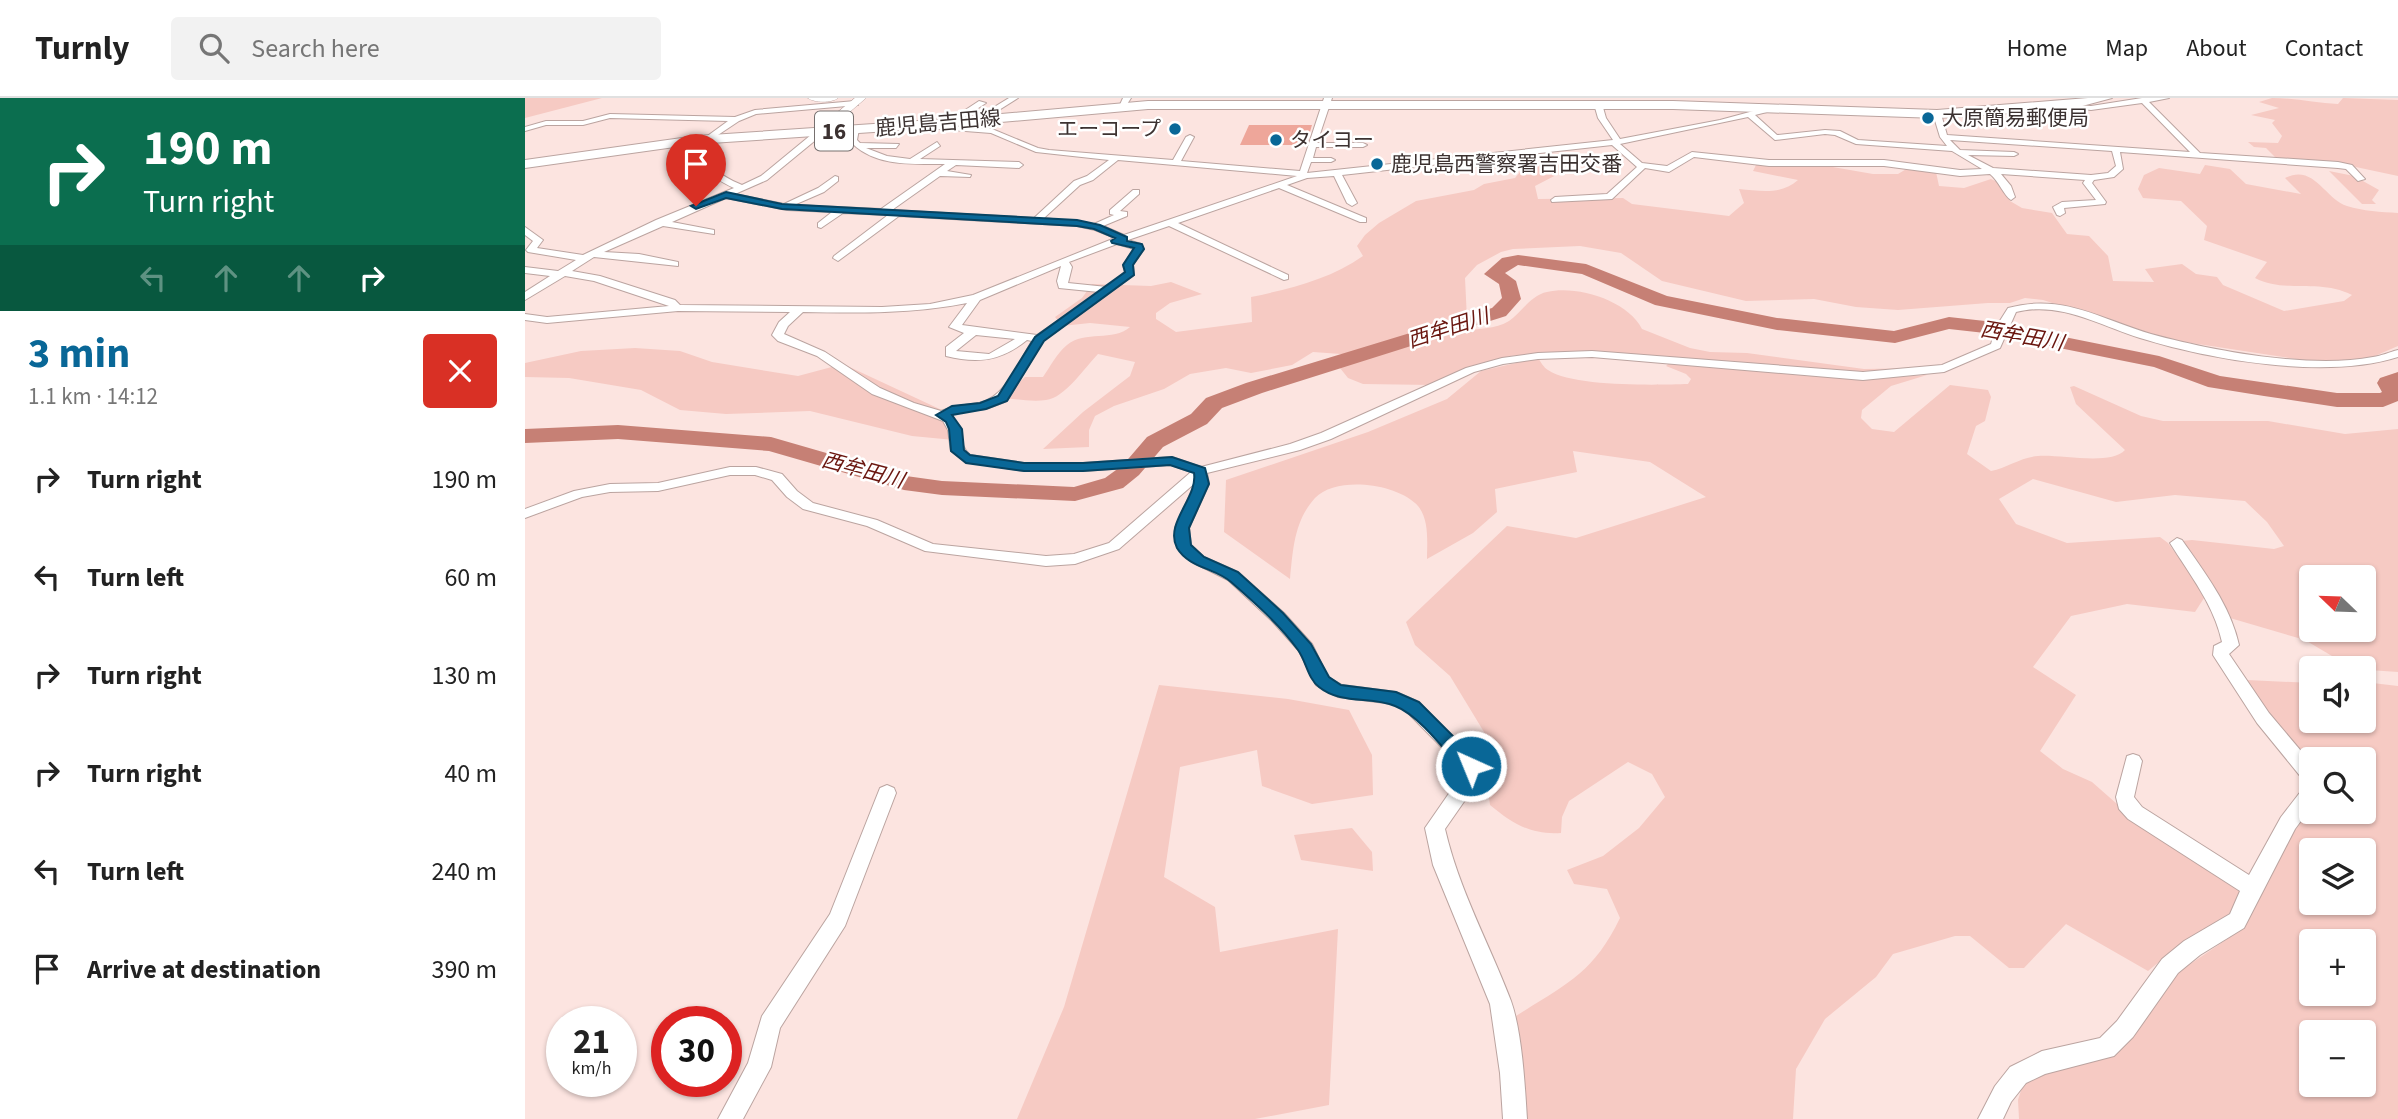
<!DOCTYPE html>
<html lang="en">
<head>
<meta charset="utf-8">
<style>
	:root { --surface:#fff; --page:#f2f2f2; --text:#222; --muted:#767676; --line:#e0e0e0; --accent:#096797 }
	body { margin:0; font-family:"Source Sans 3","Noto Sans JP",sans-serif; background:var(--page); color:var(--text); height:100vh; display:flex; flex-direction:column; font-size:26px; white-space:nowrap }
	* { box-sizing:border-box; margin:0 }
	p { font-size:23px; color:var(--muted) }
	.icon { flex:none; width:38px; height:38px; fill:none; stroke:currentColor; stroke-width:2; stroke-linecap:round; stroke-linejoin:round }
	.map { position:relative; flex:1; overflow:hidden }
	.side { display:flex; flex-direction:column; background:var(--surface); width:525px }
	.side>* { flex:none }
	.banner { background:#0b6e4f; color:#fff; overflow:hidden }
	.needle { width:46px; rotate:293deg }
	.tools { position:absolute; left:1774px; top:467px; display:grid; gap:14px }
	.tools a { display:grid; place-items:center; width:77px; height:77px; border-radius:7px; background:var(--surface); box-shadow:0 2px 5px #0004; font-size:35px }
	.speed { position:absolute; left:21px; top:908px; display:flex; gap:14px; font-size:35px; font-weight:700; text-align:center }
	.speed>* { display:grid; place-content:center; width:91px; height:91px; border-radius:50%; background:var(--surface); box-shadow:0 2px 5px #0004; line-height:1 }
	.speed small { font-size:18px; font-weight:400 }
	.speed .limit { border:10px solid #d22; background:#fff; color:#111 }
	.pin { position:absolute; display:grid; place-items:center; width:60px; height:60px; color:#fff; margin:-72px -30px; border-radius:50% 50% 50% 0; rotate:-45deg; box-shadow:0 0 7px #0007 }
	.pin .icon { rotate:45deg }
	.me { position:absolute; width:77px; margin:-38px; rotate:316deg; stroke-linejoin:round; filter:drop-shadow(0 0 5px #0008) }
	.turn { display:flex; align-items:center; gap:24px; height:147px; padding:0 28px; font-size:32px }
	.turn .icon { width:91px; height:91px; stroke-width:2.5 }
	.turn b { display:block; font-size:49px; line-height:60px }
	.lanes { display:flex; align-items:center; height:66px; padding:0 28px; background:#0003; justify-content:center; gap:35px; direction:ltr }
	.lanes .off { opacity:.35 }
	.round { display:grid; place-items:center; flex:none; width:74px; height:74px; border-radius:7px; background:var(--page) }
	.summary { display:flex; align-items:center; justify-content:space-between; height:119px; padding:0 28px }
	h1 { font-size:42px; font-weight:700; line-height:52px; color:var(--accent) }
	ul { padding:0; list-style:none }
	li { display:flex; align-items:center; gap:21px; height:98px; padding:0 28px }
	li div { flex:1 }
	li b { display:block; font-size:26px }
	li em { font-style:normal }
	header { display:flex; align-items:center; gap:42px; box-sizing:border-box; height:98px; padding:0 35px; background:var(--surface); border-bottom:2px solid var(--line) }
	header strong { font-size:33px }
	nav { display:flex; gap:38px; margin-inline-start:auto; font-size:24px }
	.search { width:490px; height:63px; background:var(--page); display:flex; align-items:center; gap:18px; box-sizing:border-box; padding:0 24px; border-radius:7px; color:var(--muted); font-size:26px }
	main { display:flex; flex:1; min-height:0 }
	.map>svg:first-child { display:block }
	.green { fill:#f6cac3; fill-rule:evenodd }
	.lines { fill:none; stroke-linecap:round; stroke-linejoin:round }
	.river { fill:#c68075; fill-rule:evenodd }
	.building { fill:#eea69a }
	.street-casing { stroke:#bba4a0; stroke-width:2 }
	.secondary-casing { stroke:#bba4a0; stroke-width:1 }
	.primary-casing { stroke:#bba4a0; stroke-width:2 }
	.street { fill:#fff; fill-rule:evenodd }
	.secondary { fill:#fff; fill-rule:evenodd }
	.primary { fill:#fff; fill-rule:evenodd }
	.route { fill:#096797; stroke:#064362; stroke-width:2 }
	.poi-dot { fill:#096797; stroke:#fff; stroke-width:2.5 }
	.labels { text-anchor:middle; stroke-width:5; stroke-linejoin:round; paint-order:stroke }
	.far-poi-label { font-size:21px; fill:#3c3231; stroke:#fff; text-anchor:start }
	.far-street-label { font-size:21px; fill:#3c3231; stroke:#fff }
	.far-water-label { font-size:21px; font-style:italic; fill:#6a160f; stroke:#fff }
	.shield { fill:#fff; stroke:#76706f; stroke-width:2 }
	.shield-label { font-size:23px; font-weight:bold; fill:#3c3231 }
</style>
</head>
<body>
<header>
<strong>Turnly</strong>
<div class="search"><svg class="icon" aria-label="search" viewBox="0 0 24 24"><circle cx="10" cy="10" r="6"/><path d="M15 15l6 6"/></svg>Search here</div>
<nav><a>Home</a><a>Map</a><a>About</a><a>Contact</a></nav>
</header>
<main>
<section class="side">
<div class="banner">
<div class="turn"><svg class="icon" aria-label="right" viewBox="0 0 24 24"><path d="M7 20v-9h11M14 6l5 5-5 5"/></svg><div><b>190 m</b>Turn right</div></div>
<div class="lanes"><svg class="icon off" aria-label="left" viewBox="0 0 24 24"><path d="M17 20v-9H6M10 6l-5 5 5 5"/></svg><svg class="icon off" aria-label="ahead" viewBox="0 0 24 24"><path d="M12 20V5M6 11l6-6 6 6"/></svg><svg class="icon off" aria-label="ahead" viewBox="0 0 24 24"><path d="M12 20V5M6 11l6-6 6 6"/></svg><svg class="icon" aria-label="right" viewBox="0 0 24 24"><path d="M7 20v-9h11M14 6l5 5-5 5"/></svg></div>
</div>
<div class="summary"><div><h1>3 min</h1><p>1.1 km · 14:12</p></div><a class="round" style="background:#d93025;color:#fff"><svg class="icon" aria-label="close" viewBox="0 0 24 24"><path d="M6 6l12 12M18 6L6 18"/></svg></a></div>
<ul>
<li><svg class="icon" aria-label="right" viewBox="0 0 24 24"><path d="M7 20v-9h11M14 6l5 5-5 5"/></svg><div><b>Turn right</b></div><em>190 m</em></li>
<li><svg class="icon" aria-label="left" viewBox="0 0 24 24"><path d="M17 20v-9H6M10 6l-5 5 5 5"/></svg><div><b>Turn left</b></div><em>60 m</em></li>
<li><svg class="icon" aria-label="right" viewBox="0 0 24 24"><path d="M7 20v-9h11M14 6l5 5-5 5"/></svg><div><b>Turn right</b></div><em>130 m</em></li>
<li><svg class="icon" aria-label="right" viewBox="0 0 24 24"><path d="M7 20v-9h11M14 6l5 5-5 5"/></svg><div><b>Turn right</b></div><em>40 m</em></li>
<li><svg class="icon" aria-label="left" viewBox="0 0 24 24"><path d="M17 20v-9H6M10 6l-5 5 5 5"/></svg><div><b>Turn left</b></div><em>240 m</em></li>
<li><svg class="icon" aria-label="arrive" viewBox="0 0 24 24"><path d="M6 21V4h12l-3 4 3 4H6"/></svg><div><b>Arrive at destination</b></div><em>390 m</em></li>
</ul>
</section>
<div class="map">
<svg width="1873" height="1021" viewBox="0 0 1873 1021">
	<rect width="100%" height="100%" fill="#fce4e0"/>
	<g class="green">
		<polygon points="0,0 77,0 0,20"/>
		<path d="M1747 0C1770 0 1791 5 1813 6L1818 0 1873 2V78L1812 65 1753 62 1741 50 1729 49 1723 44 1753 45 1757 38 1747 25 1750 22 1726 17 1754 10 1734 4Z"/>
		<path d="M1024 61 1042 63 1037 74 1010 88 1013 101 1098 100 1107 106 1204 118 1219 105 1214 91C1236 93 1256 97 1273 82L1228 73 1233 63 1279 64 1348 76H1373L1383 70 1411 74 1414 88 1439 90 1466 81 1481 88 1485 103 1497 110 1527 115 1542 136 1564 138 1583 158 1588 183 1629 184 1620 171 1657 166 1671 176 1692 179 1698 187 1759 213 1819 203 1827 197C1794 180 1761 196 1730 180L1742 164 1679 142 1682 128 1656 103 1618 100 1613 91 1619 77 1634 70 1675 76 1680 67 1705 71 1721 86 1776 96 1760 80C1789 65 1800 101 1822 108 1838 113 1856 114 1873 115V248L1843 261 1809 264 1784 263 1640 241 1518 202 1500 200 1485 205H1463L1373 212 1331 209 1289 201 1221 203 1137 183 1096 155 1055 148 988 151 976 154 952 167 940 180 942 221 936 233C951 231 971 231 984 223 997 214 1006 197 1022 194 1053 187 1103 203 1117 231L1165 250 1185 254 1222 255 1339 271 1398 270 1336 275 1028 254 985 258 948 268 907 287 838 286 823 280 815 270 816 256 788 254 767 267 726 275 701 270 665 276 639 291 589 308 570 318 564 332V349L518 351 558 314 605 278 610 264 573 256C560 269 540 300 521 302 507 304 491 301 477 300L500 279H518C525 269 532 255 542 247 560 232 588 244 605 229L565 225 537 228 530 219 557 200 567 186 626 188 646 184 677 196 645 205 631 215V221L651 234 727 224 726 199C764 191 806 181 838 158L832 148 840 137 854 125 891 103 949 92 959 86 990 80 995 74 994 67Z"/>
		<polygon points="1804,73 1829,78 1854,92 1847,102 1851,106 1837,106"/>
		<polygon points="110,250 155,253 187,264 273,278 318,266 421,314 429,342 387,338 285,313 201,316 155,312 116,292 44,280 0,279 0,265 56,253"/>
		<path d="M1013 260C1015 263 1019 270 1023 272 1048 289 1131 287 1163 286L1166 281 1161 276 1141 268 1144 265 1339 281 1402 277 1366 288 1337 312 1336 320 1347 331 1369 334 1425 287 1463 292 1466 299 1460 323 1451 328 1442 356 1466 373C1482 370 1496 359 1513 358 1534 356 1586 368 1600 352L1551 306 1545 289 1549 288 1616 318 1638 323H1743L1820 336 1873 331V574L1844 572 1807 558 1780 542 1705 520 1656 443 1667 442 1749 451 1759 448 1742 424 1720 403 1650 397 1591 404 1508 381 1474 401 1491 426 1542 445 1635 439 1643 445 1681 497 1670 514 1602 506 1546 518 1508 569 1551 597 1515 653 1538 671 1567 684 1600 713 1718 792 1703 818 1645 855 1623 873 1541 826 1499 870H1484L1445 838H1430L1368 856 1351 879 1300 921 1271 971 1268 1021H998L991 918C1041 886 1068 876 1095 820L1082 791 1049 786 1042 772 1078 758 1114 730 1140 699 1127 676 1103 664 1044 703 1037 719 1036 735C1006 737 988 726 965 707L962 685 973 657 925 578 890 547 881 524 982 428 1051 440 1181 399 1125 364 1048 353 1052 374 970 391 972 414 948 435 902 461C902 444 905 418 890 405 868 385 811 378 790 400 769 423 768 452 765 481L699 434 701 382 843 334 922 301 956 273ZM1787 480H1839V532H1787Z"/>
		<path d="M1722 582 1787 585V623H1839V584L1873 588V1021H1494L1493 1002 1499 983 1593 954 1652 875 1717 831C1728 817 1730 801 1737 785 1749 758 1769 734 1787 710V714H1839V662H1787V672L1720 590ZM1787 752H1839V805H1787ZM1787 844H1839V896H1787ZM1787 934H1839V987H1787Z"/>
		<polygon points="634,587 763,601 824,612 847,657 848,697 787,706 737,688 732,652 655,669 639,779 690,809 695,854 813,831 804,1007 730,1021 492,1021 539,909"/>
		<polygon points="827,730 847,754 848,773 776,762 769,737"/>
	</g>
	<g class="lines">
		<polygon class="river" points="993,157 1061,166 1142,198 1252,220 1369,233 1424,219 1460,223 1634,258 1695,278 1812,295 1855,295 1857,294 1852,285 1855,280 1873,274 1873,303 1858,309 1812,309 1739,298 1683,289 1629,269 1460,235 1424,231 1370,245 1252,232 1130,207 1057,176 993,167 980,175 991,183 996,201 981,218 737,295 697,310 682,326 638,349 614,377 598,390 550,403 417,397 379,392 244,353 93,341 0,345 0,331 93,327 246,339 381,378 417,383 549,389 580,380 598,367 622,339 666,316 681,300 721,285 967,210 977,200 974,186 959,176 977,160"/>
	</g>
	<polygon class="building" points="724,27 787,27 781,47 715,47"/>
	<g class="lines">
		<g class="street-casing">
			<g id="street">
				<polygon points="484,0 493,0 455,24 448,22"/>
				<polygon points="598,0 606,0 599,11 593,11"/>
				<path d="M799 0H807L792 45H838L842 47 838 49H791L788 60H806L810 62 806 64H786L782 75 1088 42 1073 20 1069 6 1073 4 1077 6 1081 20 1095 41 1195 22 1247 8 1250 12 1230 17 1252 37 1300 32 1315 33 1333 42 1422 48 1415 39 1408 16 1412 14 1416 16 1422 37 1665 54 1617 5 1566 12 1528 8 1532 6 1566 8 1617 0H1644L1624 4 1675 55 1813 64 1827 67 1840 81 1833 83 1821 71 1813 70 1595 54 1598 71 1589 79 1569 82 1567 85 1581 104 1580 106 1539 110 1540 115 1535 118 1532 117 1528 109 1537 104 1571 102 1558 85 1560 82 1476 76 1486 88 1490 99 1486 102C1479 98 1474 83 1465 76L1435 78 1359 68H1244L1169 59 1144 74 1120 70 1087 101 1027 104 1026 102 1030 99 1082 96 1112 69 1087 47 817 77 832 105 827 108 822 105 809 78 782 80 762 87 841 120V124H835L754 90 653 125 763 177V181L759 182 644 128 603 142 616 146 619 151 608 167 609 177 518 243 482 303 461 311 434 314 426 317C437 329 433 347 445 357L499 365H558L647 359 676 369 765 346 796 335 941 270 977 260 1013 255 1067 253 1338 274 1417 267 1466 246 1471 229 1483 210C1538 195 1575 221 1626 236 1688 253 1785 271 1848 259 1856 258 1865 254 1873 252V259C1801 282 1686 262 1615 240 1574 227 1535 203 1491 214L1475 250 1419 274 1338 282 1067 259 1013 261 978 266 949 274 806 341 775 352 682 375 684 386 664 430 666 447 679 459 713 474 759 515 787 546 803 579 817 587 871 594 894 604 955 668 952 685 920 731C934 792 964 845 986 903 997 934 1000 988 1002 1021H978L975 975 965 906 908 767 900 730 936 678 937 670 882 614 868 606 813 599 791 587 774 553 747 523 703 482 669 465 654 451 650 430 670 385 594 451 550 466 521 468 400 453 342 428 278 411 262 399 247 382 230 377H205L133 393 85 394 57 399 0 420V411L49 393 85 386 133 385 205 369H231L257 376 272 393 288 405 352 422 408 446 521 458 549 456 584 445 666 374 646 367 558 373H499L441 364 426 353 423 332 418 323 347 296 292 258 253 243 247 237 254 224 265 214 153 213 22 225 0 222V216L22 219 144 208 69 183 40 178 0 202V194L25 178 0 175V169L33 173 51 162 3 154 1 152 8 143 0 137V129L18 142 12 150 58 157 131 122 209 90C185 79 174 68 167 42L171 40 175 42C182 67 193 77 217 87L236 78 292 32H298V36L242 82 210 96 259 106 293 90 310 78 313 79V83L299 94 269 107 356 111 420 66C386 66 348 69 324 42L326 31 330 29 334 31 332 42 335 45 374 46 371 50H341L362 58 385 61 412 44 415 48 395 61 494 64 498 67 494 70 431 67 422 73 446 77 445 79 415 78 367 112 509 120 549 83 562 78 584 62 511 54 466 35 389 29 386 25 467 31 513 50 524 52 648 62 661 39 665 37 669 39 656 63 775 73ZM1223 19 1250 42 1300 36 1310 37 1331 46 1427 53 1457 71 1435 72 1359 62H1244L1167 54 1142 68 1117 65 1095 46ZM1425 42 1587 53 1591 68 1583 75 1566 77 1468 70 1443 57 1489 58 1493 56 1489 54 1435 52ZM593 62 772 78 599 137 578 128 602 118V114L595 113 614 96V92H608L585 112V116L589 117 569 126 519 120 555 87 568 82ZM201 100 262 112 307 114 293 125V129L296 130 318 115 363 117 309 158 308 160 313 163 374 118 552 128 570 132 590 140 448 197 405 206 357 209 155 207 150 202 75 178 47 173 69 159 153 168V164L114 156 79 154 138 128 189 136V132L147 124ZM592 146 609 151 598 167 600 174 582 189 543 185 547 169 544 164ZM536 168 532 183 534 190 574 194 512 237 437 227 455 202ZM442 205 424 229 439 235 421 249V258C453 266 476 263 502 242L507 243C493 265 481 299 454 305 440 307 429 307 416 313L389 305 355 290 300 254 259 236 263 228 278 214C333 215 387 216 442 205ZM451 237 490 241 464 256 431 253Z"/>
				<polygon points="330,3 333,7 231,16 214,23 184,43 181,39 203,23 85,20 58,27 21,27 0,33 0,29 21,23 58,23 85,16 210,19 230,12"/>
				<polygon points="454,3 461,5 429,26 422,24"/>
				<path d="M1652 440 1657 442C1680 475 1705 507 1714 547L1704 556 1744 615 1787 666V708L1770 731 1719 830 1675 857 1653 875 1608 939 1589 958 1520 976 1501 985 1486 1004 1478 1021H1453L1470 988 1485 969 1517 953 1575 940 1592 923 1637 861 1659 843 1705 816 1715 793 1603 721 1594 711 1591 699 1602 658 1608 656 1614 658 1617 663 1609 699 1617 709 1724 777 1756 719 1780 688 1785 686 1780 684 1732 625 1688 557 1689 548 1697 544C1689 507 1665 477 1645 445Z"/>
				<polygon points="362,687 369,690 371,695 320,828 255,930 246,969 218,1021 193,1021 223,965 237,918 305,816 353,695 355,690"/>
			</g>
		</g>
		<g class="secondary-casing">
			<g id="secondary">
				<path d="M283 0H313C307 5 289 5 283 0Z"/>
				<polygon points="330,0 341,0 299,36 291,36 291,32"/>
			</g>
		</g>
		<g class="primary-casing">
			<polygon id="primary" points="1563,0 1587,0 1546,11 1412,20 1148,11 623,11 408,30 171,46 0,70 0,62 171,38 408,22 623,3 1148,3 1412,12"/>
		</g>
		<use href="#street" class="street"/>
		<use href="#secondary" class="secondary"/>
		<use href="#primary" class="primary"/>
	</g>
	<path class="route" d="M201 94 257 106 552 122 575 127 602 139V143L617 146 619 151 608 167 609 177 519 243 482 303 461 311 427 317 437 331 439 352 445 357 499 365H558L647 359 680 370 684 386 664 430 666 447 679 459 713 474 758 515 786 546 804 579 816 587 871 594 894 604 953 663 955 668 953 674 946 676 939 674C922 655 894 617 870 608 846 598 816 607 794 589 783 581 781 563 773 552 755 527 729 504 706 484 690 470 664 470 652 450 639 425 673 400 669 375L645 367 558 373H499L441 365 426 353 424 331 421 324 411 317 427 308 455 305 473 298 510 239 600 174 598 167 609 150 587 145 586 143 590 140 569 131 552 128 257 111 201 100 171 111 166 108Z"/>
	<g class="poi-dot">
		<circle cx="1403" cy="20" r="7"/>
		<circle cx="650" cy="31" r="7"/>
		<circle cx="751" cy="42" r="7"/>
		<circle cx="852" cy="66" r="7"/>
	</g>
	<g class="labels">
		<g class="far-poi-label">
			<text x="1417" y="27">大原簡易郵便局</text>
			<text x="636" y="38" text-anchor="end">エーコープ</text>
			<text x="765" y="49">タイヨー</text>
			<text x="866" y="73">鹿児島西警察署吉田交番</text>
		</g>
		<g class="far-street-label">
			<text transform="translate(413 25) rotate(-5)" y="7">鹿児島吉田線</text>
		</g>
		<g class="far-water-label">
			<text transform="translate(923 230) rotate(-18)" y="7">西牟田川</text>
			<text transform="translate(1497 238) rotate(10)" y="7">西牟田川</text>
			<text transform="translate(338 372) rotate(15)" y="7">西牟田川</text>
		</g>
		<rect class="shield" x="290" y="13.5" width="38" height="39" rx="5"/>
		<g class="shield-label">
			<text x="309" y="41">16</text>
		</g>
	</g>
</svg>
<div class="tools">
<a><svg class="needle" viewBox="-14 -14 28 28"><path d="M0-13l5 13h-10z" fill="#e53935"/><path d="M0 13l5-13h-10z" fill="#767676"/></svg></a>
<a><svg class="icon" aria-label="sound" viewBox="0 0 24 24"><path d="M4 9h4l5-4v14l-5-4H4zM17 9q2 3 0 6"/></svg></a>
<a><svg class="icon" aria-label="search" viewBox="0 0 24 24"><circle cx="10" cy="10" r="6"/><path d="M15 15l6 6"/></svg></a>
<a><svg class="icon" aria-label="layers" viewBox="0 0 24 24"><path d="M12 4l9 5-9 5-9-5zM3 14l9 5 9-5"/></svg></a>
<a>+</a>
<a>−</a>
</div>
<div class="speed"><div>21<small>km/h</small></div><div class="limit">30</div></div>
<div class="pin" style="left:171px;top:108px;background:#d93025"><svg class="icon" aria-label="arrive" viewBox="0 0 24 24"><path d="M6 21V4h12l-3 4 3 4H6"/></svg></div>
<svg class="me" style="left:946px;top:668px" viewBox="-20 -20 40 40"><circle r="17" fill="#096797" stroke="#fff" stroke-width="3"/><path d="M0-11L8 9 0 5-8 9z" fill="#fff"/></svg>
</div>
</main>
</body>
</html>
